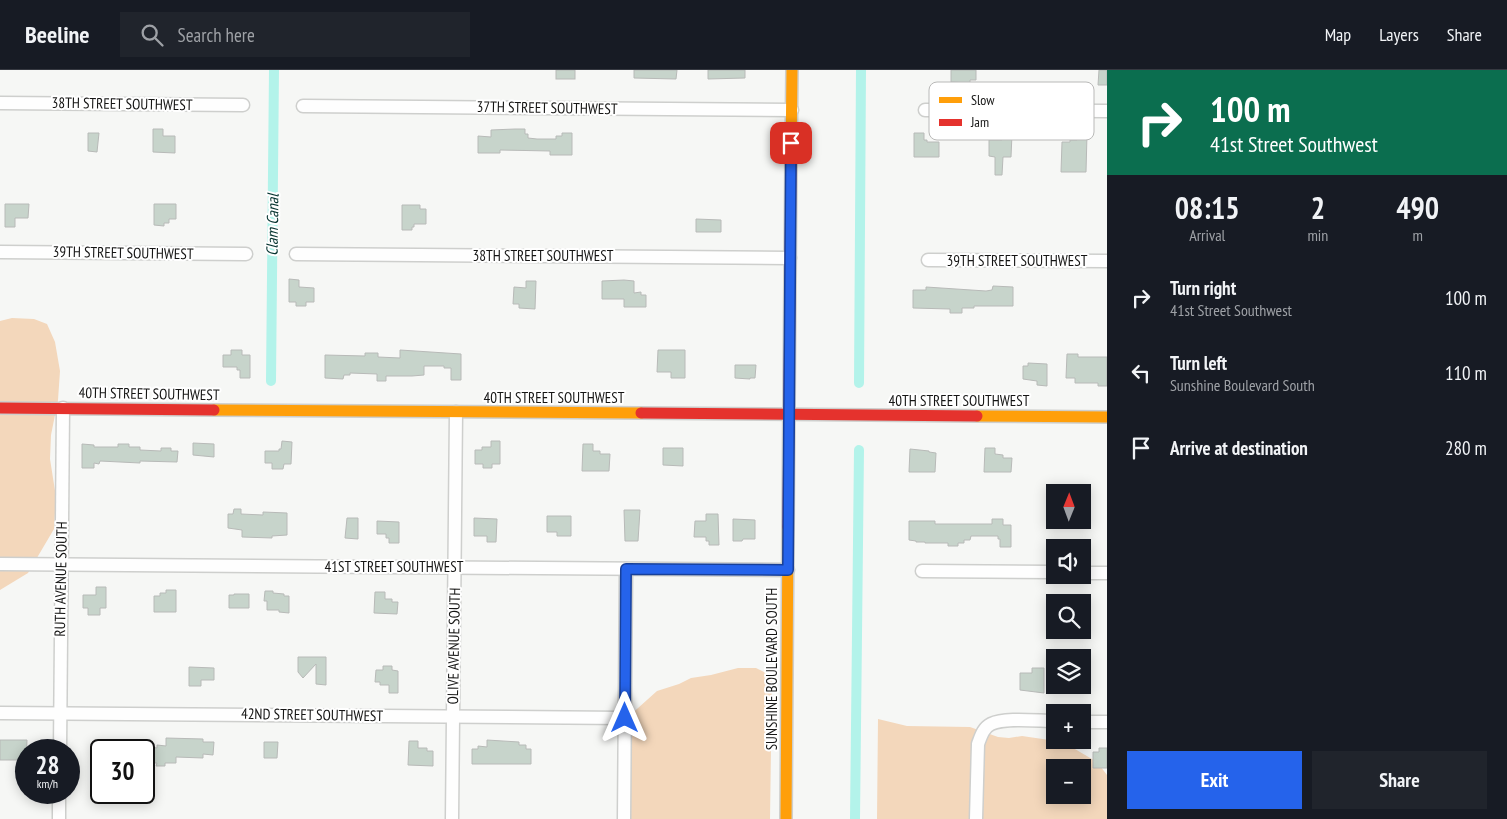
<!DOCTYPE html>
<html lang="en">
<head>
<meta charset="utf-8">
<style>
	:root { --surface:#171b24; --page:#20242c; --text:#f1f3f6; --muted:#9ea1a6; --line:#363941; --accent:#2563eb }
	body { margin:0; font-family:"PT Sans Narrow",sans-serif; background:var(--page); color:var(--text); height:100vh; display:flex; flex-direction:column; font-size:19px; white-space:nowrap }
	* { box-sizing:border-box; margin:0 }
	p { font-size:16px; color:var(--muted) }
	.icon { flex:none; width:28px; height:28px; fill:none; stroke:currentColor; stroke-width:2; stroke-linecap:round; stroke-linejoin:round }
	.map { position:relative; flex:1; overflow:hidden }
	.details { display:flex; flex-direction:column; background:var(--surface); width:400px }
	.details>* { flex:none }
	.top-card { background:#0b6e4f; color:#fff; overflow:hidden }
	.needle { width:32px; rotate:1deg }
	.controls { position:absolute; left:1046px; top:414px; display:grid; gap:10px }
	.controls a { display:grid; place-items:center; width:45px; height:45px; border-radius:0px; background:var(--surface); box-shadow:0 2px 12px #0003; font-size:25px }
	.speed { position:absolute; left:15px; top:669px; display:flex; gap:10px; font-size:25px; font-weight:700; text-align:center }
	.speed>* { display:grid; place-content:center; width:65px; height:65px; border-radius:50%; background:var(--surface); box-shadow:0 2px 12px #0003; line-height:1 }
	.speed small { font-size:12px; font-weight:400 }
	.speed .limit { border:2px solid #111; border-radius:8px; background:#fff; color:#111 }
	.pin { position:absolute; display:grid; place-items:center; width:42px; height:42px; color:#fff; margin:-21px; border-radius:10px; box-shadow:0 2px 8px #0006 }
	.me { position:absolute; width:55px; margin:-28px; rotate:0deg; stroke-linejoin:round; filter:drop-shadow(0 0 4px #0008) }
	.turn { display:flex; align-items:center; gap:18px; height:105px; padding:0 20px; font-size:22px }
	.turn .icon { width:65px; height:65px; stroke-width:2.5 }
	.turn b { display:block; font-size:35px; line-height:42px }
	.eta { display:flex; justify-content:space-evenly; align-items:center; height:85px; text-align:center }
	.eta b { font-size:30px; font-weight:700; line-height:35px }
	.cta { display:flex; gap:10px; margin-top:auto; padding:10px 20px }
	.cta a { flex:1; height:58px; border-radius:0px; background:var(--accent); color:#fff; font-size:20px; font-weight:700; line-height:58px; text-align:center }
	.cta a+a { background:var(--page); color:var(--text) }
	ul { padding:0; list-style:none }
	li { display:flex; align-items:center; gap:15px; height:75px; padding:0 20px }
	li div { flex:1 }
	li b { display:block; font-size:19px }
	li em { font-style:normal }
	header { display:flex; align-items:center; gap:30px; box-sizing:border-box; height:70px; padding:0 25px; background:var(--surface); border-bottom:1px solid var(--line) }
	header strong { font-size:24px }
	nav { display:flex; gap:28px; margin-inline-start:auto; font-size:18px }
	.search { width:350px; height:45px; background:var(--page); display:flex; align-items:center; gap:12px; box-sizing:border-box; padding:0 18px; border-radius:0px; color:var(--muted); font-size:19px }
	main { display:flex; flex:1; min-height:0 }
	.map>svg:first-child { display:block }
	.green { fill:#f3d7bb; fill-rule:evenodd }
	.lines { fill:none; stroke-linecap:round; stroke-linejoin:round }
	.canal { stroke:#b3f3ea; stroke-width:10 }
	.building { fill:#c7d4cb; stroke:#b8bab8 }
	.street-casing { stroke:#cecfcd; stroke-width:15 }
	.slow-casing { stroke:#cecfcd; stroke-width:14 }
	.jam-casing { stroke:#cecfcd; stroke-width:14 }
	.street { stroke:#fefefe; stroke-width:12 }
	.slow { stroke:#ff9f0a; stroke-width:11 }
	.jam { stroke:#e5322d; stroke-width:11 }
	.route-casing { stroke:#184099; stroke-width:12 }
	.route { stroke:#2563eb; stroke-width:9 }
	.labels { text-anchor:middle; stroke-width:4; stroke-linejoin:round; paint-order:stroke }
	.street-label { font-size:15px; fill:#151514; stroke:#fff }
	.water-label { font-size:16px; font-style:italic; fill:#063430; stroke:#fff }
	.key { fill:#fff; stroke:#b9b9b8; stroke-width:1 }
	.key-label { font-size:14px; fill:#151514 }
</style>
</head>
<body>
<header>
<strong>Beeline</strong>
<div class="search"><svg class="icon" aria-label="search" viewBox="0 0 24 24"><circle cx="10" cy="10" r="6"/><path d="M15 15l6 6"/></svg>Search here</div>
<nav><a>Map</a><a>Layers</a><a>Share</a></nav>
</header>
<main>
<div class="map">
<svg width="1107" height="749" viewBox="0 0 1107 749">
	<rect width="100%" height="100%" fill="#f6f7f5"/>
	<g class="green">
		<polygon points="12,248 34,249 47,254 55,272 60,301 58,330 51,365 50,389 56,427 54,459 28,503 0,520 0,251"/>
		<polygon points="738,598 756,598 772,606 770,749 628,749 628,647 657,621 679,614 691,608 711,605"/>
		<path d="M878 649 907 656 970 657 998 667 1009 668 1022 666 1063 672 1097 692 1107 705V749H877ZM1055 698H1082V725H1055Z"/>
	</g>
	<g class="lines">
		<g class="canal">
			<polyline points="271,311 274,0"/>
			<polyline points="859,313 861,0"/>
			<polyline points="855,749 859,380"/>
		</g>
	</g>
	<g class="building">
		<rect x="556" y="0" width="19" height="9"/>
		<polygon points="634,0 677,0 676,9 634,8"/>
		<polygon points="708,0 745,0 745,8 708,9"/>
		<polygon points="951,0 976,0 976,10 970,10 970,13 951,12"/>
		<polygon points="1099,0 1107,0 1107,15 1098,15"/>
		<polygon points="153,59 163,59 163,66 175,66 175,83 153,82"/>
		<polygon points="515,59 525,59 525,64 528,64 528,68 537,69 556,69 556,66 562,66 562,63 572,63 572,85 550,85 550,81 500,80 500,83 478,83 478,66 491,67 491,60"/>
		<polygon points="88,63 99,63 97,82 88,81"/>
		<polygon points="914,63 924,63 924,70 927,70 927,72 939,72 939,87 914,87"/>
		<polygon points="1002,63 1012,64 1011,87 1003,87 1002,105 995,105 995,87 989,86 989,70 1002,70"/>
		<polygon points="1077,64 1087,64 1086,102 1061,102 1062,72 1070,72 1070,70 1077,70"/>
		<polygon points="5,134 29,134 28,148 15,148 15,157 5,157"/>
		<polygon points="154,134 176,134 176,149 169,149 169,153 164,153 164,156 154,155"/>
		<polygon points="402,135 420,135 420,139 426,139 426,154 414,154 414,157 412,157 412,160 402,160"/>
		<polygon points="696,149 721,150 721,162 696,162"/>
		<polygon points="289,209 299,210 299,217 314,218 314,232 306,232 306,236 296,236 296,232 289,232"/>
		<polygon points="624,210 634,211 634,223 641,222 641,225 646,225 646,237 624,237 624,229 602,229 602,211"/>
		<polygon points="526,211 536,211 535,239 519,238 519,234 513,234 514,217 526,218"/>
		<polygon points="993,216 1013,217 1013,236 974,236 974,238 962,238 962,243 950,243 950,239 913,238 913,220 926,220 926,217 986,221 992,220"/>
		<polygon points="231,280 242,280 242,285 250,285 250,308 240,308 240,300 237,300 237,297 223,297 223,285 231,285"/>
		<polygon points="400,280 461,284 461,310 451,310 451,298 444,298 444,296 424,296 424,305 412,306 386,306 386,311 377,311 377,304 350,303 350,305 344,305 343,309 325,308 325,285 365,286 365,283 378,283 378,287 400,288"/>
		<polygon points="658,280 685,280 685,308 671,308 671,302 657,302"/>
		<polygon points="1067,284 1078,284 1078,287 1107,287 1107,316 1098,316 1098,313 1075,313 1075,308 1066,308"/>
		<polygon points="1028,293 1047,294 1047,316 1037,315 1037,311 1023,309 1023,296 1028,296"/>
		<polygon points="735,295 756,295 755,308 750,308 750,309 735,308"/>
		<polygon points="282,371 292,372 291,394 284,394 283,399 272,399 272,393 265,393 265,381 279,381 279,379 281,379"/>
		<polygon points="491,371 500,371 500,394 492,394 492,398 483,398 483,394 475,394 475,380 482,380 482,377 491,377"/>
		<polygon points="193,373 214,374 214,387 193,385"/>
		<polygon points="82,374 94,375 94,377 118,377 118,374 129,374 129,377 140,377 140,380 161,381 161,378 171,378 171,381 178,381 177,392 140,391 140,393 100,391 99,394 94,393 94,398 82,398"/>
		<polygon points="583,374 593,374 593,381 600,381 600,384 610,384 609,401 582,401"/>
		<polygon points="663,378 683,378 683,396 663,395"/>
		<polygon points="985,378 995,378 995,384 1003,385 1003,388 1012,388 1011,402 984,402"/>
		<polygon points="910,379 929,381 929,382 936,383 935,402 909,402"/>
		<polygon points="234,439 241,439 241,444 263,445 263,442 287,443 287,465 272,466 272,468 242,467 242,460 228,458 228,444 233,444"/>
		<polygon points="624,440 640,440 638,471 625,471"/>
		<polygon points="706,444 718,444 719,475 709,475 709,471 706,471 706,467 694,467 695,451 706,451"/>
		<polygon points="547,446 571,446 571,466 557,466 557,462 547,462"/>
		<polygon points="347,448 358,448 358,469 345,468"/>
		<polygon points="474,448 497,449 496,472 487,472 487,466 474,466"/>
		<polygon points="733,449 755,450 755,469 743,469 742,471 733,471"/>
		<polygon points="992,449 1003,449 1003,455 1011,455 1011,477 1000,477 1000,469 998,469 998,466 971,466 970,470 964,470 964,473 958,473 958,476 948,476 948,473 925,473 925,472 916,472 916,471 909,470 909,451 935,451 935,454 992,454"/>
		<polygon points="377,451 399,452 399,473 389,473 389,468 386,468 386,464 377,464"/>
		<polygon points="96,517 106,517 106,538 100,538 100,545 88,545 88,538 83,538 83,525 96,525"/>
		<polygon points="166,520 176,520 176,542 154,542 154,526 160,526 160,523 166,523"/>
		<polygon points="265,521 273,521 273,523 284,524 284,526 289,526 289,543 279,542 279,540 267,540 267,531 264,531"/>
		<polygon points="375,522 385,522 385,529 392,529 392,532 398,532 397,544 374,543"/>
		<polygon points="234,524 249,524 249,538 229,538 229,525 234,525"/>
		<polygon points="298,587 326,587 326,615 316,614 316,594 303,608 298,602"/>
		<polygon points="383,596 392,596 392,600 398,601 398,623 389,623 389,615 380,615 380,612 375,612 376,600 383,600"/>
		<polygon points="189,597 214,598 214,610 201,610 201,616 189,616"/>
		<polygon points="1032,598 1044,598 1044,623 1020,620 1020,603 1032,603"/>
		<polygon points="166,668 203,669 203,672 214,672 213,685 203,684 203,688 176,687 176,693 165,693 165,696 156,696 157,693 151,693 151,677 157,678 157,675 166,676"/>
		<polygon points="0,670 27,670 26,695 17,695 18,690 0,690"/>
		<polygon points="487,670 519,672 519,675 526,675 526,679 531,679 531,694 472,694 472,679 478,679 478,676 487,677"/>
		<polygon points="409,671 418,671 418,678 427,678 427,681 433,681 433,696 408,695"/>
		<polygon points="264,672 278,672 277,688 264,688"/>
		<polygon points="1099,678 1107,678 1107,698 1093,698 1093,682 1099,682"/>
	</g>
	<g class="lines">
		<g class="street-casing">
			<g id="street">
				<polyline points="0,33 243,35"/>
				<polyline points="303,36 792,40"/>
				<polyline points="925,40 1107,41"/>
				<polyline points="0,182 246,184"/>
				<polyline points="296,184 790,188"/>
				<polyline points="928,190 1107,191"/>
				<polyline points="0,494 788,500"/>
				<polyline points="922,501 1055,502"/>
				<polyline points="1082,503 1107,503"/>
				<polyline points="0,643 625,648"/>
				<polyline points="1082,652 1107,652"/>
				<polyline points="60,680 63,338"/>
				<polyline points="59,749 59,722"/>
				<polyline points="452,749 456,342"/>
				<polyline points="624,749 626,499"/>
				<path d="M976 749 978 674C981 666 983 658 991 654 1005 647 1038 651 1055 651"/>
			</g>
		</g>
		<g class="slow-casing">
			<g id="slow">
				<polyline points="791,88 792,0"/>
				<polyline points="214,340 641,343"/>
				<polyline points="977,346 1107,347"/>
				<polyline points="786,749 788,457"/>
			</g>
		</g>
		<g class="jam-casing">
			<g id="jam">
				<polyline points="0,338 214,340"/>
				<polyline points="641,343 977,346"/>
				<polyline points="788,457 791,88"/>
			</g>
		</g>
		<use href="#street" class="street"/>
		<use href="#slow" class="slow"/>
		<use href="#jam" class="jam"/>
	</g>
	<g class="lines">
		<g class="route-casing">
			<polyline id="route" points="625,648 626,499 788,500 791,73"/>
		</g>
		<use href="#route" class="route"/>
	</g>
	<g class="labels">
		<g class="street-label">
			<text transform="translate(122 34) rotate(1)" y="5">38TH STREET SOUTHWEST</text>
			<text transform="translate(547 38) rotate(1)" y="5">37TH STREET SOUTHWEST</text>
			<text transform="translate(123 183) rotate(1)" y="5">39TH STREET SOUTHWEST</text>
			<text x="543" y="191">38TH STREET SOUTHWEST</text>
			<text x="1017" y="196">39TH STREET SOUTHWEST</text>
			<text transform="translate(149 324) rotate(1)" y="5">40TH STREET SOUTHWEST</text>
			<text x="554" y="333">40TH STREET SOUTHWEST</text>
			<text x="959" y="336">40TH STREET SOUTHWEST</text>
			<text x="394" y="502">41ST STREET SOUTHWEST</text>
			<text transform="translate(61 509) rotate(-89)" y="5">RUTH AVENUE SOUTH</text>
			<text transform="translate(454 576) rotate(-89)" y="5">OLIVE AVENUE SOUTH</text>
			<text transform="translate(772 599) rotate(-90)" y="5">SUNSHINE BOULEVARD SOUTH</text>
			<text transform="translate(312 645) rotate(1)" y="5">42ND STREET SOUTHWEST</text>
		</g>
		<g class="water-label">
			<text transform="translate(272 155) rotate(-89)" y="6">Clam Canal</text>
		</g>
	</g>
	<rect x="929" y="12" width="165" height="58" rx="8" class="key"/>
	<rect x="939" y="27" width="23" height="6" fill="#ff9f0a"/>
	<rect x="939" y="49" width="23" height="7" fill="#e5322d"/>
	<g class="key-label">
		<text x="971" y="35">Slow</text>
		<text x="971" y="57">Jam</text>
	</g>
</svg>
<div class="controls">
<a><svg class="needle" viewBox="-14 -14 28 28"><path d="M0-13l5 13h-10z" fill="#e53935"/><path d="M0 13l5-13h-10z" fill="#9ea1a6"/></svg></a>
<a><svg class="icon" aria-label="sound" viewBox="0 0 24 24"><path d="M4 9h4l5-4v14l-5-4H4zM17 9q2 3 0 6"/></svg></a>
<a><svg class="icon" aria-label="search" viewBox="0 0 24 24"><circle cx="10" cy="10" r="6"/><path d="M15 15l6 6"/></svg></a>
<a><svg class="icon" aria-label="layers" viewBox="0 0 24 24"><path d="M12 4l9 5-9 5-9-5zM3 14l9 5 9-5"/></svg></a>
<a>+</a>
<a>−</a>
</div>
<div class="speed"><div>28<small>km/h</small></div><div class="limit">30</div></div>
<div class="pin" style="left:791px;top:73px;background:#d93025"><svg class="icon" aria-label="arrive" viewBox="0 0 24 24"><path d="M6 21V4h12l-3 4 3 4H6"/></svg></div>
<svg class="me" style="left:625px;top:648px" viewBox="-20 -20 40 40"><path d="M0-17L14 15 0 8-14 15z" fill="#2563eb" stroke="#fff" stroke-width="4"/></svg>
</div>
<section class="details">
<div class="top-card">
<div class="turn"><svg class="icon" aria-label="right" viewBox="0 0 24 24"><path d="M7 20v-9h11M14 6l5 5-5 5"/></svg><div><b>100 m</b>41st Street Southwest</div></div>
</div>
<div class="eta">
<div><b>08:15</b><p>Arrival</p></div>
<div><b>2</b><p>min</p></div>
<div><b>490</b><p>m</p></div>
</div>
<ul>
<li><svg class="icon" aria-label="right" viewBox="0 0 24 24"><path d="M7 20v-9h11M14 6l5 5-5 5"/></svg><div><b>Turn right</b><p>41st Street Southwest</p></div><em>100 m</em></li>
<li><svg class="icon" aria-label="left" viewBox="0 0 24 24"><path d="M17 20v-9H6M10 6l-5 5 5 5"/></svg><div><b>Turn left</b><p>Sunshine Boulevard South</p></div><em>110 m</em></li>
<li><svg class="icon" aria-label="arrive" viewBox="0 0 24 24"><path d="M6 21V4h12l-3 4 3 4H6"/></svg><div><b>Arrive at destination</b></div><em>280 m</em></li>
</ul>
<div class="cta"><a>Exit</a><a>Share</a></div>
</section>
</main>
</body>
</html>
